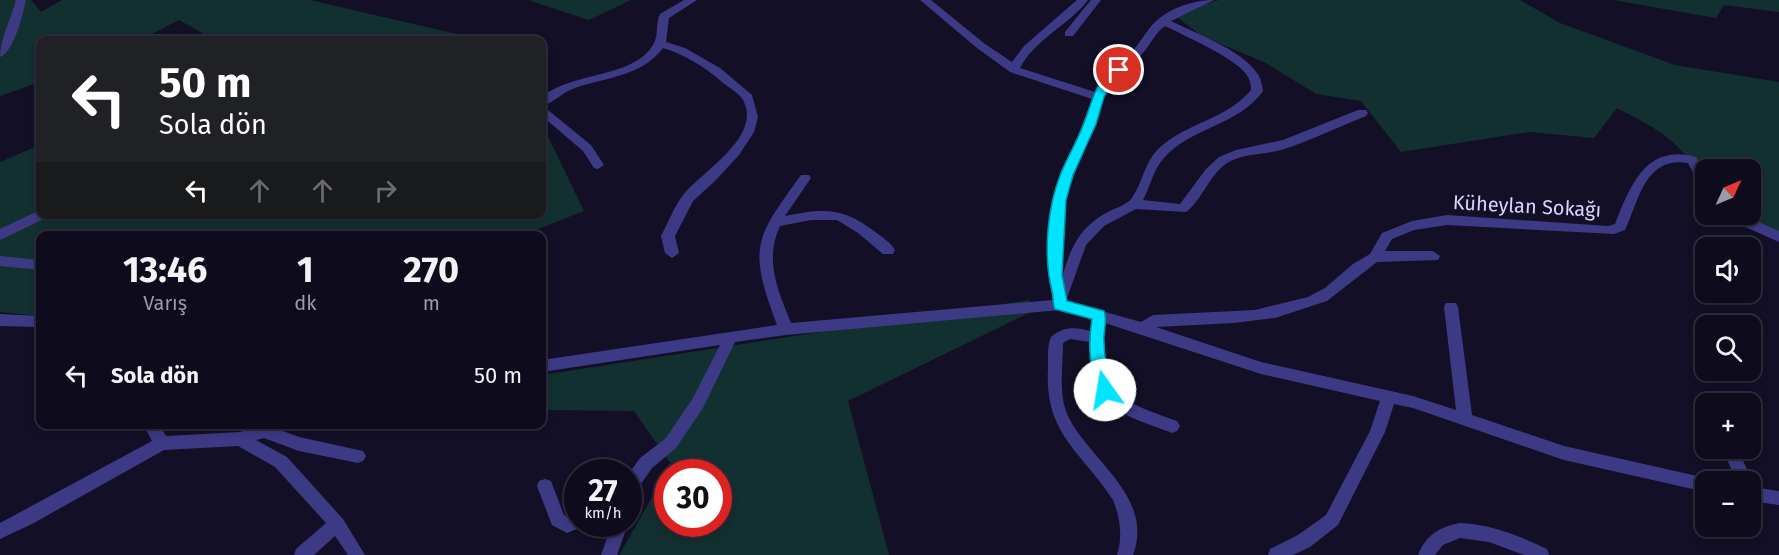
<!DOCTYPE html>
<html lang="tr">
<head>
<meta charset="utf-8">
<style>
	:root { --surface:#0e0b1c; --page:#1c1929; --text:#f1f3f6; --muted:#9b9ba3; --line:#2e2b3b }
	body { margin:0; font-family:"Fira Sans",sans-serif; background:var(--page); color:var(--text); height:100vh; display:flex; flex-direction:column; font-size:22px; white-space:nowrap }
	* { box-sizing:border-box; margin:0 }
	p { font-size:20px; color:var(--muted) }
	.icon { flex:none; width:33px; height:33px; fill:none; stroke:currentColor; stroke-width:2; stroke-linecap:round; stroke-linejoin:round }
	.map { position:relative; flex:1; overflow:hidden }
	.side { position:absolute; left:36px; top:231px; width:510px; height:198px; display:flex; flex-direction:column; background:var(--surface); border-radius:12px; box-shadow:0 3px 9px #0003,0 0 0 2px var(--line) }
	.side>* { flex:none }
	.banner { position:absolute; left:36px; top:36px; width:510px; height:183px; border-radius:12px; box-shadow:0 3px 9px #0003,0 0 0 2px var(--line); background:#202124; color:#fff; overflow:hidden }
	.needle { width:39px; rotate:46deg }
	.fabs { position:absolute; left:1695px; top:159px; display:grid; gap:12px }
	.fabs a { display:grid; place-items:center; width:66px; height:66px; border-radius:12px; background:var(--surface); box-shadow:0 3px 9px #0003,0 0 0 2px var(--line); font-size:30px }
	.speed { position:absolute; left:564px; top:459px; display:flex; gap:12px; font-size:30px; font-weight:700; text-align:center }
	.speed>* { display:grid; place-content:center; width:78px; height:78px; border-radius:50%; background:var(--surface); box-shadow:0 3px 9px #0003,0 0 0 2px var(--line); line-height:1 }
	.speed small { font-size:15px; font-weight:400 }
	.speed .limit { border:9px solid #d22; background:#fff; color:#111 }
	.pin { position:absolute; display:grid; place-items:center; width:51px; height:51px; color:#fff; margin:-26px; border:3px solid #fff; border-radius:50%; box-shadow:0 2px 6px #0007 }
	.me { position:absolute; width:66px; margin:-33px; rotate:347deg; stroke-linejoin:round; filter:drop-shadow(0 0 4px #0008) }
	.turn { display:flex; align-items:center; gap:21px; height:126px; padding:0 24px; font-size:27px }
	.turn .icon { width:78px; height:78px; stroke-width:2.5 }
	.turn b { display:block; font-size:42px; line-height:51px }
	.lanes { display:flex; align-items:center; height:57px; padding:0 24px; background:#0003; justify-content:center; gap:30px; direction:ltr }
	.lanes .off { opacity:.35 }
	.eta { display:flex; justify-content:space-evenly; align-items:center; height:102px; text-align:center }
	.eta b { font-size:36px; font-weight:700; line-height:42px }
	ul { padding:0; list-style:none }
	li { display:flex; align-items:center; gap:18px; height:84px; padding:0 24px }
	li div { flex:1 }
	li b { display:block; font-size:22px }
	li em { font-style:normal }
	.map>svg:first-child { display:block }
	.green { fill:#12302f; fill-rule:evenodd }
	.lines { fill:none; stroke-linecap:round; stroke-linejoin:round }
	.minor { fill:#3d3a85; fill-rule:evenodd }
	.route { fill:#00e5ff; stroke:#0095a6; stroke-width:1.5 }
	.labels { text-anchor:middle; stroke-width:4.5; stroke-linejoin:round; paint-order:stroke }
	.street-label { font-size:20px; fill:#d9d4ff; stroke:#130f26 }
</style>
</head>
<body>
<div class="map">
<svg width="1779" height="555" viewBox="0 0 1779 555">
	<rect width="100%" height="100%" fill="#130f26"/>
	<g class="green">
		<polygon points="0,0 31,0 41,12 62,0 310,0 461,35 461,40 207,40 202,33 179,20 140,40 40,40 40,82 0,96"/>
		<polygon points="528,0 631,0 589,20"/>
		<path d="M1219 0H1520L1560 23 1675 65 1779 82V237L1728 215 1750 214V170H1706L1705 186C1681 140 1661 131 1617 108L1594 138 1530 132 1401 152 1361 101 1316 94 1266 63 1202 36 1171 13Z"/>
		<polygon points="1613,0 1779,0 1779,12 1724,5 1716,18"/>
		<polygon points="542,124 584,211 538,229 533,236 40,236 40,316 0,312 0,162 40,145 40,214 542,214"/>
		<path d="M1029 300 1035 310 848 401 889 555H619L671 464 634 411 542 410V375ZM668 472H718V524H668Z"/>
	</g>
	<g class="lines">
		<g class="minor">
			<path d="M16 0H26C23 14 14 52 0 57 0 39 11 19 16 0Z"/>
			<path d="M684 0H697L669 18 666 42 685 48 720 68 752 95 758 117 754 132 739 155 715 181 693 201 675 236 679 253 672 258 665 253 661 236C668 223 674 207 683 195 701 172 763 137 743 100 739 93 728 87 722 82 705 67 684 54 663 48 641 77 606 77 575 88 563 92 555 101 543 106L591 145 604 165 598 169 594 168 583 151 542 116V97C573 71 632 79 653 45 659 36 655 24 660 14Z"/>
			<path d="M920 0H931L985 44 1012 62 1024 46 1077 0H1088C1068 26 1036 38 1020 68L1095 92C1105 74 1121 62 1135 48 1140 42 1144 35 1149 29 1163 10 1191 0 1214 0L1171 21C1195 33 1242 50 1257 73 1261 78 1262 85 1263 91 1238 126 1191 127 1164 158 1153 170 1150 187 1143 200L1180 204 1206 169 1219 157 1236 150 1283 140 1358 110H1366L1368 113 1366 116C1338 127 1310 141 1281 150 1263 155 1243 153 1227 163 1209 175 1203 199 1186 212L1136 209 1104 226 1086 245 1066 301 1141 322 1153 315 1255 310 1308 297 1325 288 1353 264 1370 254 1382 233 1412 221 1447 215 1608 226 1615 224C1630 186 1646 143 1696 157L1706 174V190L1702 189 1688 163C1644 156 1639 202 1625 230L1614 234 1447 225 1414 230 1392 239 1385 251H1433L1440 256 1438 260 1377 262 1327 301 1275 318 1234 323 1156 327 1261 362 1413 396 1456 410 1444 307 1446 303H1456L1458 307 1472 415 1564 446 1706 478 1712 482H1706V492L1564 460 1413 408 1394 404 1385 432 1338 525 1310 547 1293 555H1268L1270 549 1298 535 1326 515 1370 431 1380 401 1261 374 1105 323C1099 394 1116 399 1177 421L1180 426 1177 431 1172 433C1119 413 1088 408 1090 342L1070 339 1063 343C1063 367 1058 394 1068 416 1089 460 1155 497 1133 555H1117C1123 537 1120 517 1113 500 1082 452 1044 434 1048 369 1048 359 1047 346 1051 337 1063 326 1076 327 1090 331L1092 319 1060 310 786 335 735 342 703 408 676 448 652 468 634 494 628 496V475L640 458 666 438 693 398 720 345 542 372V360L777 325C748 247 754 240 801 175H809L811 178 785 216C823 208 843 207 874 231 881 236 890 242 895 250L893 254H883L858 233 837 220H811L780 226C764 260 778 291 791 323L1053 300 1048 275 1053 200 1092 99 1010 72 977 48ZM1165 26C1183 35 1240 60 1248 77 1250 81 1251 86 1251 90 1230 115 1199 121 1172 138 1142 158 1148 173 1132 198 1127 205 1115 208 1108 212 1079 227 1071 248 1062 277L1065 200 1104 97C1114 79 1129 67 1143 53 1151 44 1155 33 1165 26Z"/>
			<polygon points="1091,0 1101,0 1073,36 1065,36 1065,32"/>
			<polygon points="40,210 40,214 49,214 48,217 0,240 0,229"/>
			<polygon points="1722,214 1741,214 1779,231 1779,242 1723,217"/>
			<polygon points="0,256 40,260 40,270 0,266"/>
			<polygon points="0,314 40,316 40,327 0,326"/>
			<polygon points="143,424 159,424 166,436 240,432 263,424 292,424 290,429 283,431 299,437 363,451 366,456 363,461 358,463 299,451 264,438 256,440 287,457 343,519 365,555 348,555 335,536 314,555 294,555 296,549 326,523 275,467 238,446 164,450 32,524 0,539 0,523 152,441"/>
			<polygon points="1722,448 1737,448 1753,482 1751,487 1779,491 1779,505 1750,501 1750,482 1737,482"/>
			<polygon points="545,479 551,481 564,515 568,517 578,514 578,524 585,524 584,526 567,533 552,525 537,486 539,481"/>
			<path d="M1460 523C1491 524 1519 536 1547 549L1549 555H1524L1489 542 1460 538 1443 545 1435 555H1418C1426 535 1439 527 1460 523Z"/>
			<polygon points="612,524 628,524 617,555 601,555"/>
		</g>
	</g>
	<path class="route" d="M1119 67 1125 70 1111 85 1104 97 1096 124 1073 175 1066 200 1062 275 1067 301 1104 311C1108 320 1103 331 1104 341 1104 358 1108 374 1113 390L1110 394 1105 396 1100 394C1089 372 1088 344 1092 319L1055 309C1052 303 1054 297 1052 291 1043 255 1047 208 1061 173 1068 156 1078 140 1084 123 1092 104 1096 74 1119 67Z"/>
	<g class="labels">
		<g class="street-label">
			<text transform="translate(1527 206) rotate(3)" y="7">Küheylan Sokağı</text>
		</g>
	</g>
</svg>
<div class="fabs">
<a><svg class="needle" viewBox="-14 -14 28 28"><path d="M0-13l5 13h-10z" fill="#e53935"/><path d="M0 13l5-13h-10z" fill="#9b9ba3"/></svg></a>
<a><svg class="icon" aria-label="sound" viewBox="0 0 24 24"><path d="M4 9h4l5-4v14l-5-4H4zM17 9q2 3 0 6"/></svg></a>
<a><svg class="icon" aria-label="search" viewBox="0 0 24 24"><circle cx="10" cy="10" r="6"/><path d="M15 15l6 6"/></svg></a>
<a>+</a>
<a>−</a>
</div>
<div class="speed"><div>27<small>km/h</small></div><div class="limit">30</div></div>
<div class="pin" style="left:1119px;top:70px;background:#d93025"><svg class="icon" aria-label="arrive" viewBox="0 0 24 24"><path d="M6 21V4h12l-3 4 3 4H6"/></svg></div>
<svg class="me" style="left:1105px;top:390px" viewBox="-20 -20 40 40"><circle r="19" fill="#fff"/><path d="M0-13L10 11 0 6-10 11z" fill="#00e5ff"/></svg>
<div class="banner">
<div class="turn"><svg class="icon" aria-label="left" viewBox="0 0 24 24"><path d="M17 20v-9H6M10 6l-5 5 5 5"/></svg><div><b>50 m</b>Sola dön</div></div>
<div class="lanes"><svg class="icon" aria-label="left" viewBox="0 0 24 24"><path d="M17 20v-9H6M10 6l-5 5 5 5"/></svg><svg class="icon off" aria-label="ahead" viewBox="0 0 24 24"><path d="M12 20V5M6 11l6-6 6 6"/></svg><svg class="icon off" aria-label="ahead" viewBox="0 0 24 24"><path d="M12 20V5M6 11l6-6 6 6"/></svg><svg class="icon off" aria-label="right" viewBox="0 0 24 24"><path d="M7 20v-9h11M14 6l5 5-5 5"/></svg></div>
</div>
<section class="side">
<div class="eta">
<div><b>13:46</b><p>Varış</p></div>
<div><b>1</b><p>dk</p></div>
<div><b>270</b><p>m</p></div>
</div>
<ul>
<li><svg class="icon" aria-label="left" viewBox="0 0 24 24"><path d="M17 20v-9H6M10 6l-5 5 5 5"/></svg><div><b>Sola dön</b></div><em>50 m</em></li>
</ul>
</section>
</div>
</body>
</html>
